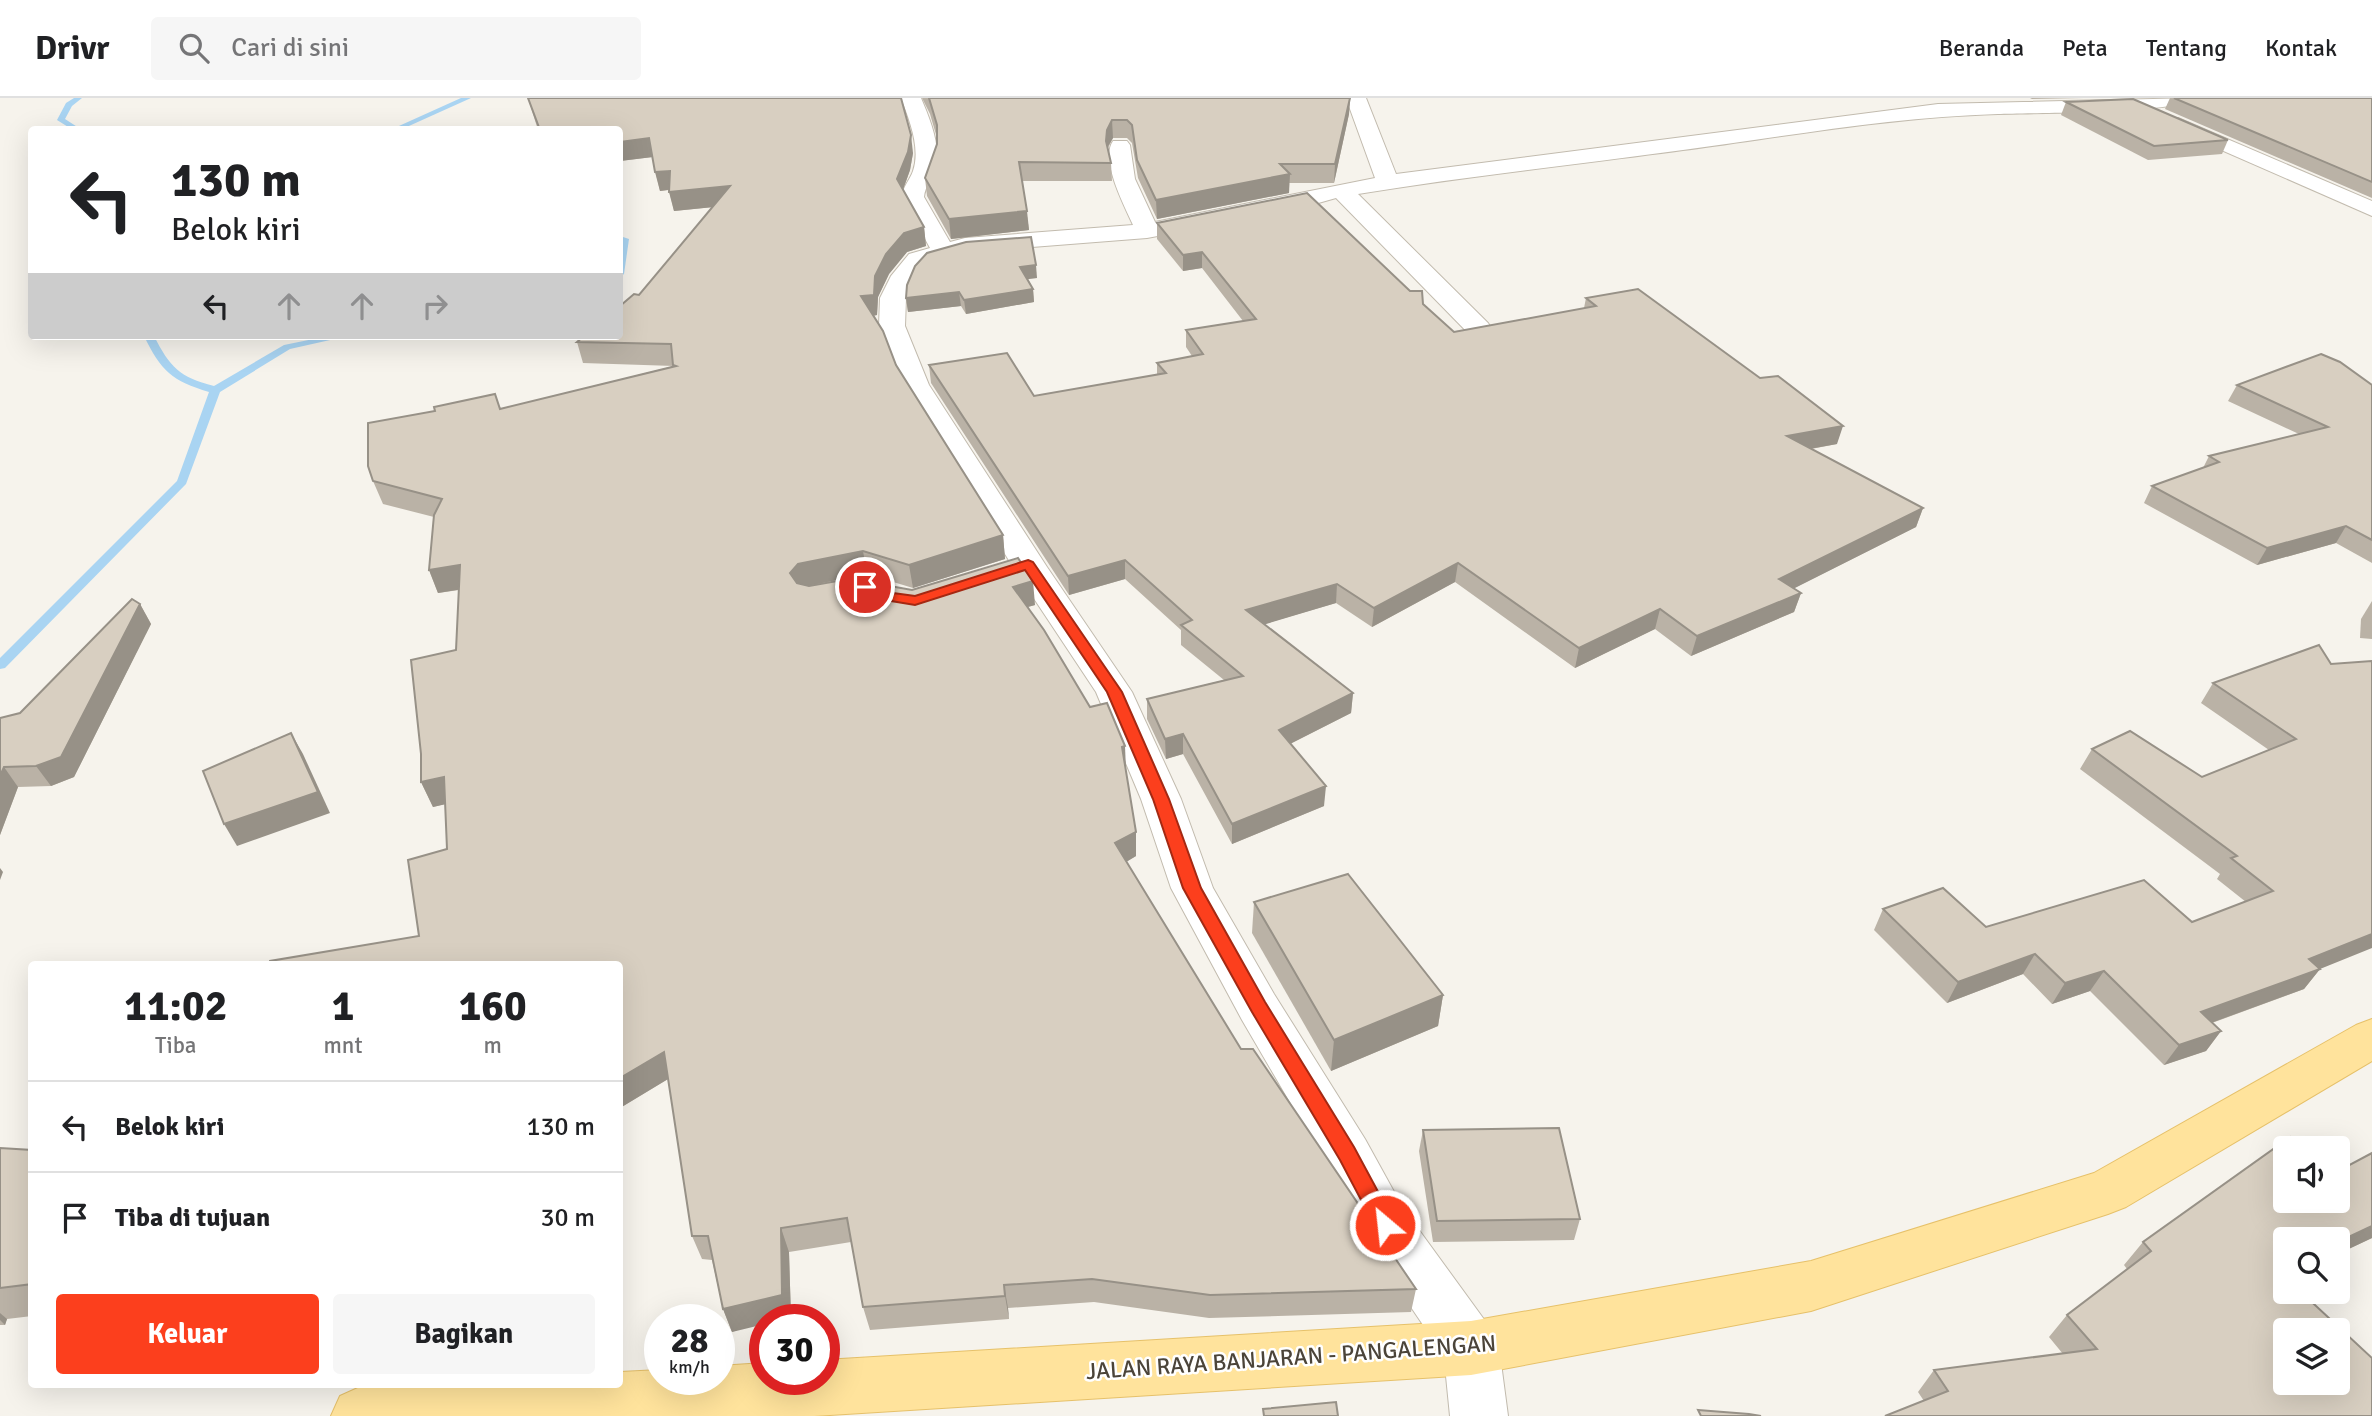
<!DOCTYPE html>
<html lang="id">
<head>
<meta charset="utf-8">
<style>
	:root { --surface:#fff; --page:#f6f6f6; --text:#202124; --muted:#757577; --line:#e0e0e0; --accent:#fc3f1d }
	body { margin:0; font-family:Signika,sans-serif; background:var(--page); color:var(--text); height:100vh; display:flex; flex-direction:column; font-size:26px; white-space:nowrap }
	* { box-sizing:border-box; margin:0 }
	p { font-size:23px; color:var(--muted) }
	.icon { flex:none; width:38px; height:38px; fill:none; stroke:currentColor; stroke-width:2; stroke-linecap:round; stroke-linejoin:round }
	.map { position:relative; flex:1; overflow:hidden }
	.panel { position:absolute; left:28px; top:863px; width:595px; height:427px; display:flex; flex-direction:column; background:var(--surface); border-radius:7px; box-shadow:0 7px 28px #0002 }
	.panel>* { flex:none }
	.banner { position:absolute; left:28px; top:28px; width:595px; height:214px; border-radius:7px; box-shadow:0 7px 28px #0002; background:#fff; color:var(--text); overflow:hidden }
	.tools { position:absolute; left:2273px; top:1038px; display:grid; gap:14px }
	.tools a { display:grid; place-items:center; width:77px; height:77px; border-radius:7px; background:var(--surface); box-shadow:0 7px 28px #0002; font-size:35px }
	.speed { position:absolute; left:644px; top:1206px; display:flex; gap:14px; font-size:35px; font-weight:700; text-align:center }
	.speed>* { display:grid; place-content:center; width:91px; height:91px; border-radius:50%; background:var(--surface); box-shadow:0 7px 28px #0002; line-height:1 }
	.speed small { font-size:18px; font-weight:400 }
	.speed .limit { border:10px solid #d22; background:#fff; color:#111 }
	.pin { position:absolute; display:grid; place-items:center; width:60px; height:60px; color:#fff; margin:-30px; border:4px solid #fff; border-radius:50%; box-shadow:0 2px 7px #0007 }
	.me { position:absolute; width:77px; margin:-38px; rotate:332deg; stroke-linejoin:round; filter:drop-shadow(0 0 5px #0008) }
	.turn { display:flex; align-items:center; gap:24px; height:147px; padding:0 28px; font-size:32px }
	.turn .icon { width:91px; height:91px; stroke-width:2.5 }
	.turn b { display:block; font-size:49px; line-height:60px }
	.lanes { display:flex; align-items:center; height:66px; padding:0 28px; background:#0003; justify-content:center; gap:35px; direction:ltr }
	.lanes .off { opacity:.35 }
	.eta { display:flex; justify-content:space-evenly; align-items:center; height:119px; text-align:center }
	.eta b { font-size:42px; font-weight:800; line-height:49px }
	.button { display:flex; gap:14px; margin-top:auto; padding:14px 28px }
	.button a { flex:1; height:80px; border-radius:7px; background:var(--accent); color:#fff; font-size:28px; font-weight:800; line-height:80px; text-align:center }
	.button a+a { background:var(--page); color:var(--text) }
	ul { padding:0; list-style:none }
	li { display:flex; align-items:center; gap:21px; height:91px; padding:0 28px; border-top:2px solid var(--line) }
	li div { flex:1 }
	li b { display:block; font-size:26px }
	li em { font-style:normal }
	header { display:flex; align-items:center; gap:42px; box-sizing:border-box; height:98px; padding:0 35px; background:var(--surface); border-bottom:2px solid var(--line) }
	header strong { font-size:33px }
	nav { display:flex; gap:38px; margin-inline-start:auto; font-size:24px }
	.search { width:490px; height:63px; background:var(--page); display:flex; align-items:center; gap:18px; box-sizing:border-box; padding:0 24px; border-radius:7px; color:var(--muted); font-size:26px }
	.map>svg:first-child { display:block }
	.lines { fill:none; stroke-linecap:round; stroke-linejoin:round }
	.stream { fill:#a9d4f2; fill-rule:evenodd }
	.street-casing { stroke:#c2bbae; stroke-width:2 }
	.primary-casing { stroke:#e6c16a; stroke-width:2 }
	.street { fill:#fff; fill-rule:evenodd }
	.primary { fill:#ffe39c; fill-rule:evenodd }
	.wall { fill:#bab2a6 }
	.shaded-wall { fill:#979187 }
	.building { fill:#d8cfc1; stroke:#979187; stroke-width:2; fill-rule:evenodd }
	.route { fill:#fc3f1d; stroke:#a42913; stroke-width:2 }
	.labels { text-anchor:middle; stroke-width:5; stroke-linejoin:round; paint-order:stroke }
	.near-street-label { font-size:23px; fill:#4b4439; stroke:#fff }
</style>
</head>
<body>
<header>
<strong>Drivr</strong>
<div class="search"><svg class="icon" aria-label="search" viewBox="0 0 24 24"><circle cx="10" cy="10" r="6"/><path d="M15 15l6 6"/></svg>Cari di sini</div>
<nav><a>Beranda</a><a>Peta</a><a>Tentang</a><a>Kontak</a></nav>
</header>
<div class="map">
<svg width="2372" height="1318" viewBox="0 0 2372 1318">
	<rect width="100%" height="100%" fill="#f6f3ec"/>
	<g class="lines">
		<g class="stream">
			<polygon points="74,0 82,0 72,8 65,21 82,32 73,32 57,22 66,5"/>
			<polygon points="461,0 471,0 400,32 390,32"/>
			<polygon points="620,138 629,141 624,176 620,179"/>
			<path d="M144 238H154C170 269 179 279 214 288L284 247 328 238H348L290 251 220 294 186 386 5 570 0 571V560L177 383 209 294C172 283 161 273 144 238Z"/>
		</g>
		<g class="street-casing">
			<g id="street">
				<path d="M901 0H921C930 21 942 50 935 73 932 82 925 88 924 99L950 144 965 140 1133 127C1124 107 1100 62 1113 43H1127L1130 47 1135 81 1155 124 1375 80 1346 0H1366L1396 76 1938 6 2197 0C2186 15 2026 15 1998 16 1893 19 1788 38 1683 52 1574 67 1466 78 1358 96L1488 225 1492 231 1488 237 1479 239 1470 237 1336 100 1290 113 1147 140 967 154 927 166 914 180 906 200 905 228 929 287 1047 469 1132 594 1181 701 1213 790 1274 896 1365 1041 1403 1110 1491 1231 1499 1250 1508 1318H1450L1444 1258 1367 1144 1329 1071 1242 922 1171 790 1141 701 1096 594 1013 469 901 287 879 228 880 200 891 178 909 156 930 150 902 99C903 88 910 82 913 73 921 50 909 21 901 0Z"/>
				<polygon points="2178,20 2372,103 2372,118 2171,30 2168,26 2171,22"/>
			</g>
		</g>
		<g class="primary-casing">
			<polygon id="primary" points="2372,921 2372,963 2126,1109 2108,1116 1811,1213 1471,1277 814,1318 331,1318 340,1298 360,1289 413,1286 620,1286 620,1274 660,1272 660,1281 719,1281 719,1268 765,1265 765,1281 824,1281 824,1262 1471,1223 1811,1163 2094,1075 2356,927"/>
		</g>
		<use href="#street" class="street"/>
		<use href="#primary" class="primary"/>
	</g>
	<g class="wall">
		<polygon points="528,0 913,55 910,72 903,92 924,129 926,148 907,154 889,176 878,199 877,217 873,218 896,267 1003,437 1005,461 913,490 867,476 814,487 873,485 912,492 1035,507 1028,509 1090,609 1125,648 1125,672 1136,734 1136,758 1126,764 1241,951 1416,1191 1411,1214 1209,1220 1094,1204 1008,1210 1009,1221 870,1232 863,1209 851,1144 789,1154 791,1220 785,1222 765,1222 732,1234 723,1211 712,1162 702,1161 692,1138 668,981 620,1010 620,866 419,838 447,751 445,706 433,709 421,684 456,552 459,492 438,495 429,472 434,419 383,406 373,383 500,311 674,268 583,265 577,244 639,197 713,109 674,113 669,92 660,93 652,59 620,63 620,32 538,32"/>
		<polygon points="922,0 1350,0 1349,16 1334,85 1289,85 1289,95 1157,121 1138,80 1132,45 1127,40 1113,40 1108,50 1111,65 1112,83 1022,83 1029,132 951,141 927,98 925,80 937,46 937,40 930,16"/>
		<polygon points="2030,0 2084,0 2032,1"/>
		<polygon points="2170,0 2372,0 2372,100 2165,11"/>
		<polygon points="2066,4 2228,42 2222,56 2148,62 2061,17"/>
		<polygon points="1157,125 1423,206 1454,234 1584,210 1586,200 1837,346 1811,351 1923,410 1916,429 1794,490 1801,495 1794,514 1691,558 1655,531 1575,570 1455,484 1372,529 1336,505 1264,526 1353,595 1351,615 1290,646 1324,708 1232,746 1183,656 1166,661 1147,621 1147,601 1224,582 1181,547 1181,532 1125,481 1069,497 931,285 929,267 1034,298 1157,277 1157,265 1192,258 1186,249 1186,232 1243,223 1202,170 1183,173 1157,141"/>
		<polygon points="1037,180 1028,181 1033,191 1034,204 966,216 961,208 908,214 906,200 907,187"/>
		<polygon points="2237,287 2372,287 2372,465 2336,445 2257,467 2144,405 2152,388 2203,370 2209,358 2299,336 2228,303"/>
		<polygon points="2372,503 2372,541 2360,540 2361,521"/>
		<polygon points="140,506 151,526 74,679 51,688 18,689 0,737 0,620 20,615"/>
		<polygon points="2331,566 2320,871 2304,891 2212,925 2221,933 2206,953 2164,967 2090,893 2052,906 2023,876 1947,905 1874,832 1883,811 1986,829 2192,824 2246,804 2217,781 2220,776 2080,671 2092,651 2202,679 2269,652 2201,605 2213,585"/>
		<polygon points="1254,804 1443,897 1438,928 1331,973 1252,835"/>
		<polygon points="1423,1032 1580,1121 1574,1142 1433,1144 1419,1053"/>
		<polygon points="0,1050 32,1052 32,1218 7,1221 5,1227 0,1227"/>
		<polygon points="2372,1055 2372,1140 2338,1156 2338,1141 2286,1141 2286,1194 2301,1194 1924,1303 1918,1294 1934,1272 2063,1256 2049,1239 2067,1217 2127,1171 2124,1167 2143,1144 2286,1102"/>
	</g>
	<g class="shaded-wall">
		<polygon points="1350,0 1349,16 1334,85 1335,66"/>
		<polygon points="1112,22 1113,40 1107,50 1106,43 1107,32"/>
		<polygon points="911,37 913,55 910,72 900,100 897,81"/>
		<polygon points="649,40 653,59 620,63 620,44"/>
		<polygon points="670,73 674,91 660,93 655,74"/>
		<polygon points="1290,76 1289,95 1157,121 1156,102"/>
		<polygon points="730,88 734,107 674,113 669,94"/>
		<polygon points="1027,113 1029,132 951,141 949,121"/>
		<polygon points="924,129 926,148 907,154 889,176 878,199 877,217 864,219 861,198 875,178 886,156 904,135"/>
		<polygon points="1202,154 1202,170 1183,173 1183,157"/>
		<polygon points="1036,167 1037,180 1021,182 1020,169"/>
		<polygon points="1033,191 1034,204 966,216 964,202"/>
		<polygon points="959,194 961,208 908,214 906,200"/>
		<polygon points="1843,328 1837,346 1781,356 1787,338"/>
		<polygon points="1923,410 1916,429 1773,501 1779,481"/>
		<polygon points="2346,428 2336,445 2257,467 2267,450"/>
		<polygon points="1003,437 1005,461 913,490 909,467"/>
		<polygon points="863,453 867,476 802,489 795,499 790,475 798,466"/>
		<polygon points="1125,462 1125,481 1069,497 1068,478"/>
		<polygon points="1458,465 1455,484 1372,529 1374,510"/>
		<polygon points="460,467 469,490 438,495 429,472"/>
		<polygon points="1033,483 1035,507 1016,512 1013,489"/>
		<polygon points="1337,486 1336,505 1246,532 1246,512"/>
		<polygon points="1801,495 1794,514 1691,558 1697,538"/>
		<polygon points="140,506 151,526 74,679 51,688 36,668"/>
		<polygon points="1660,511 1655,531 1575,570 1579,550"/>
		<polygon points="1353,595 1351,615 1278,652 1279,632"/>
		<polygon points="291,635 303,656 330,715 237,748 224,726"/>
		<polygon points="1183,636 1183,656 1166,661 1165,641"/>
		<polygon points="1125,648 1126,672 1123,673 1122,649"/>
		<polygon points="4,669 18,689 0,737 0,678"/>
		<polygon points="444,679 455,704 433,709 421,684"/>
		<polygon points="1326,688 1324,708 1232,746 1232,726"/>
		<polygon points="1136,734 1136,758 1116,770 1115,745"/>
		<polygon points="0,770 3,774 0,782"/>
		<polygon points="2372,836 2372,850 2320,871 2304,891 2186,934 2201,914 2309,861"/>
		<polygon points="2035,856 2023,876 1947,905 1958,884"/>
		<polygon points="2104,873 2090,893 2052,906 2065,885"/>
		<polygon points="1443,897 1438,928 1331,973 1334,942"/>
		<polygon points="2221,933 2206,953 2164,967 2179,947"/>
		<polygon points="664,954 673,978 620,1010 620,980"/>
		<polygon points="2372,1128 2372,1140 2338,1156 2338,1144"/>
		<polygon points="781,1130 789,1154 791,1220 785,1222 765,1222 765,1226 732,1234 723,1211"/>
		<polygon points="2286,1169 2286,1182 2279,1172"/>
		<polygon points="1004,1187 1008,1210 1009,1221 1005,1198"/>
		<polygon points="0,1215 7,1221 5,1227 0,1222"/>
	</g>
	<g class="building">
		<polygon points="528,0 901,0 911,37 908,54 897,81 924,129 904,135 886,156 875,178 874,197 861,198 883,233 896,267 1003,437 909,467 863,453 798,466 790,475 797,485 809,488 860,479 873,485 912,492 1018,460 1033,483 1013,489 1044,532 1090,609 1107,605 1125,648 1122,649 1136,734 1115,745 1241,951 1253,951 1416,1191 1210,1197 1092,1181 1004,1187 1005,1198 863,1209 847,1120 781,1130 782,1197 723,1211 708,1138 692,1138 664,954 620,980 620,866 269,866 270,863 419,838 408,762 447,751 444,679 421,684 421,656 411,562 456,552 460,467 429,472 434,417 442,401 373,383 368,368 368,325 435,313 434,309 495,296 500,311 676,268 673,267 671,246 577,244 584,238 620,238 620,208 634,196 639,197 730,88 669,94 670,73 655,74 649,40 620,44 620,32 540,32"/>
		<polygon points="929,0 1350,0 1335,66 1280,66 1290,76 1156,102 1137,62 1132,27 1127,22 1112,22 1107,32 1106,43 1111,65 1019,64 1027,113 949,121 925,80 937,46 937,27"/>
		<polygon points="2174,0 2372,0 2372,84"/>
		<polygon points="2133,1 2228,42 2154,48 2066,4"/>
		<polygon points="1307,95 1410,193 1422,193 1423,206 1454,234 1596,208 1586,200 1638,191 1760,280 1778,278 1843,328 1787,338 1923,410 1779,481 1801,495 1697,538 1660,511 1579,550 1458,465 1374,510 1337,486 1246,512 1353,595 1279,632 1326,688 1232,726 1183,636 1165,641 1147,601 1243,578 1181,527 1192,522 1125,462 1068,478 929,267 1007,255 1034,298 1166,275 1157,265 1203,256 1186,232 1256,221 1202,154 1183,157 1157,125"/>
		<polygon points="1031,139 1036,167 1020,169 1033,191 964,202 959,194 906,200 907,187 915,168 927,155 966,144"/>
		<polygon points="2321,256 2340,264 2372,287 2372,442 2346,428 2267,450 2152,388 2219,364 2209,358 2328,329 2237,287"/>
		<polygon points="132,501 140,506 61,659 36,668 4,669 0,678 0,620 20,615"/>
		<polygon points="2319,547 2331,566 2372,563 2372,836 2309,861 2320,871 2201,914 2221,933 2179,947 2104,873 2065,885 2035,856 1958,884 1883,811 1943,790 1986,829 2144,782 2192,824 2273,793 2231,760 2237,758 2092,651 2130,633 2202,679 2296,641 2213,585"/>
		<polygon points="291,635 318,694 224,726 203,673"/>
		<polygon points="1348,776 1443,897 1334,942 1254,804"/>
		<polygon points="1559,1030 1580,1121 1437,1123 1423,1032"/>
		<path d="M2290 1039 2301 1050H2286V1102H2338V1073L2372 1055V1128L2338 1144V1141H2286V1169L2279 1172 2286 1179V1194H2301L2372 1260V1318H1885L1948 1293 1934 1272 2097 1251 2067 1217 2151 1153 2143 1144ZM2286 1232H2338V1284H2286Z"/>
		<polygon points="0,1050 32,1052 32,1186 0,1190"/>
		<polygon points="1336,1304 1338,1318 1264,1318 1263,1311"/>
		<polygon points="1698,1312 1749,1316 1761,1318 1701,1318"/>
	</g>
	<polygon class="route" points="1028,462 1033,464 1122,594 1169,701 1201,790 1265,904 1354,1049 1396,1127 1393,1134 1385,1137 1378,1134 1340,1062 1252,914 1183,790 1153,701 1107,594 1025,472 915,507 885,502 858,489 865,484 893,495 915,498"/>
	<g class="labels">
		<g class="near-street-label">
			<text transform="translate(1291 1259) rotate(-4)" y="8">JALAN RAYA BANJARAN - PANGALENGAN</text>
		</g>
	</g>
</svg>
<div class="tools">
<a><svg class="icon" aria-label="sound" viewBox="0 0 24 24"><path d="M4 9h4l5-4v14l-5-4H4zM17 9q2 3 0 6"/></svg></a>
<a><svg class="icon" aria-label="search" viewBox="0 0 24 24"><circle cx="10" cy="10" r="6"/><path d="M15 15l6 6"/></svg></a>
<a><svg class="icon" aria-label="layers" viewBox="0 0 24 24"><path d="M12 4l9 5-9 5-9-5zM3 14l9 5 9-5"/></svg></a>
</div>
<div class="speed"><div>28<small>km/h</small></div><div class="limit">30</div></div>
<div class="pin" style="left:865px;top:489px;background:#d93025"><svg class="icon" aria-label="arrive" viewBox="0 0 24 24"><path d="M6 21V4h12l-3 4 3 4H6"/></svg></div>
<svg class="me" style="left:1385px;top:1127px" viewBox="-20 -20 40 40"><circle r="17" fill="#fc3f1d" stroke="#fff" stroke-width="3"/><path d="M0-11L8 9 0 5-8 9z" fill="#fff"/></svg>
<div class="banner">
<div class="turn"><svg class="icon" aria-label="left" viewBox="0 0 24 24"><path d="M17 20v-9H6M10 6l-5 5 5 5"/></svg><div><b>130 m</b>Belok kiri</div></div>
<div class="lanes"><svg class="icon" aria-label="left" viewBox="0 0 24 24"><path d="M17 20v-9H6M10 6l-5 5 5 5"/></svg><svg class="icon off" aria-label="ahead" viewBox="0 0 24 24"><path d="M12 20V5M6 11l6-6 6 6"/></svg><svg class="icon off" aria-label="ahead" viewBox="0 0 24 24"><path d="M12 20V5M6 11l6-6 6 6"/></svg><svg class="icon off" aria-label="right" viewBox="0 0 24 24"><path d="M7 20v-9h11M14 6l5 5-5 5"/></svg></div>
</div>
<section class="panel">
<div class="eta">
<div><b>11:02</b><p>Tiba</p></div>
<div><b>1</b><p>mnt</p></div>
<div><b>160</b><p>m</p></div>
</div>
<ul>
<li><svg class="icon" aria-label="left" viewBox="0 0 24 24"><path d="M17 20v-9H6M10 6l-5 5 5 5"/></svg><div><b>Belok kiri</b></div><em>130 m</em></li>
<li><svg class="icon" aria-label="arrive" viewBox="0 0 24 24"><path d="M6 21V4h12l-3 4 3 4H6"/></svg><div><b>Tiba di tujuan</b></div><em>30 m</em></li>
</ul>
<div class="button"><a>Keluar</a><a>Bagikan</a></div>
</section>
</div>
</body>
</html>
